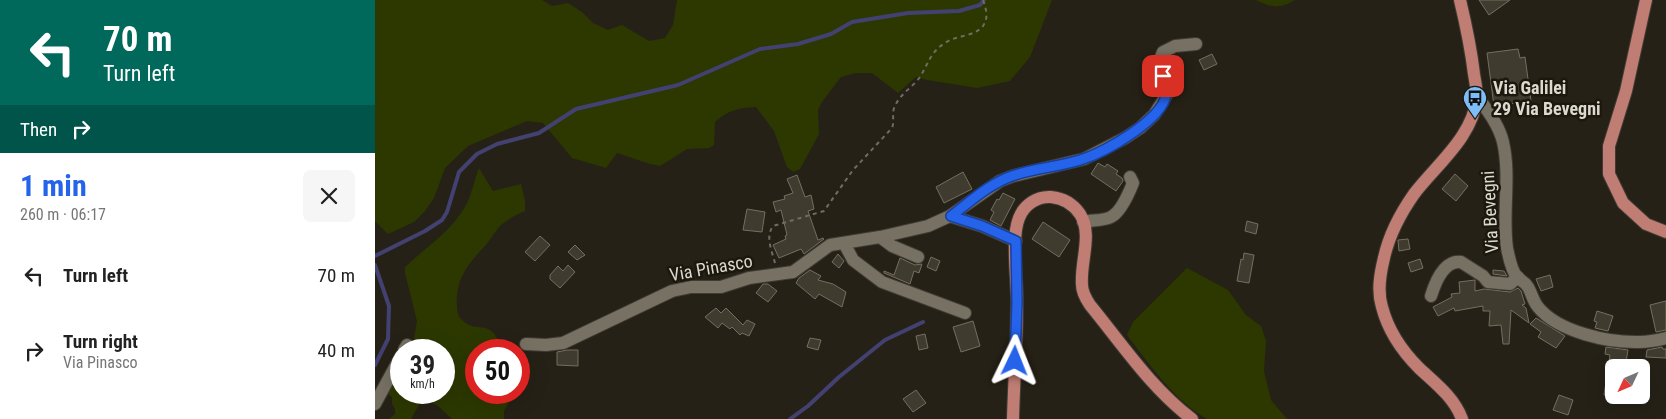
<!DOCTYPE html>
<html lang="en">
<head>
<meta charset="utf-8">
<style>
	:root { --surface:#fff; --page:#f6f6f6; --text:#222; --muted:#767676; --accent:#2563eb }
	body { margin:0; font-family:"Roboto Condensed",sans-serif; background:var(--page); color:var(--text); height:100vh; display:flex; flex-direction:column; font-size:19px; white-space:nowrap }
	* { box-sizing:border-box; margin:0 }
	p { font-size:16px; color:var(--muted) }
	.icon { flex:none; width:28px; height:28px; fill:none; stroke:currentColor; stroke-width:2; stroke-linecap:round; stroke-linejoin:round }
	.map { position:relative; flex:1; overflow:hidden }
	.side { display:flex; flex-direction:column; background:var(--surface); width:375px }
	.side>* { flex:none }
	.banner { background:#00695c; color:#fff; overflow:hidden }
	.needle { width:32px; rotate:226deg }
	.controls { position:absolute; left:1230px; top:359px; display:grid; gap:10px }
	.controls a { display:grid; place-items:center; width:45px; height:45px; border-radius:8px; background:var(--surface); box-shadow:0 5px 20px #0002; font-size:25px }
	.speed { position:absolute; left:15px; top:339px; display:flex; gap:10px; font-size:25px; font-weight:700; text-align:center }
	.speed>* { display:grid; place-content:center; width:65px; height:65px; border-radius:50%; background:var(--surface); box-shadow:0 5px 20px #0002; line-height:1 }
	.speed small { font-size:12px; font-weight:400 }
	.speed .limit { border:8px solid #d22; background:#fff; color:#111 }
	.pin { position:absolute; display:grid; place-items:center; width:42px; height:42px; color:#fff; margin:-21px; border-radius:10px; box-shadow:0 2px 8px #0006 }
	.me { position:absolute; width:55px; margin:-28px; rotate:2deg; stroke-linejoin:round; filter:drop-shadow(0 0 4px #0008) }
	.turn { display:flex; align-items:center; gap:18px; height:105px; padding:0 20px; font-size:22px }
	.turn .icon { width:65px; height:65px; stroke-width:2.5 }
	.turn b { display:block; font-size:35px; line-height:42px }
	.then { display:flex; align-items:center; height:48px; padding:0 20px; background:#0003; gap:10px; font-size:19px }
	.round { display:grid; place-items:center; flex:none; width:52px; height:52px; border-radius:8px; background:var(--page) }
	.head { display:flex; align-items:center; justify-content:space-between; height:85px; padding:0 20px }
	h1 { font-size:30px; font-weight:700; line-height:38px; color:var(--accent) }
	ul { padding:0; list-style:none }
	li { display:flex; align-items:center; gap:15px; height:75px; padding:0 20px }
	li div { flex:1 }
	li b { display:block; font-size:19px }
	li em { font-style:normal }
	main { display:flex; flex:1; min-height:0 }
	.map>svg:first-child { display:block }
	.green { fill:#2c3800 }
	.lines { fill:none; stroke-linecap:round; stroke-linejoin:round }
	.stream { stroke:#424171; stroke-width:4 }
	.building { fill:#403b2f; stroke:#746f61 }
	.minor-casing { stroke:#403c34; stroke-width:14 }
	.major-casing { stroke:#403c34; stroke-width:14 }
	.path { stroke:#706c63; stroke-width:2; stroke-dasharray:4 4; stroke-linecap:butt }
	.minor { stroke:#767163; stroke-width:12 }
	.major { stroke:#bf7d73; stroke-width:12 }
	.route-casing { stroke:#184099; stroke-width:12 }
	.route { stroke:#2563eb; stroke-width:9 }
	.labels { text-anchor:middle; stroke-width:5; stroke-linejoin:round; paint-order:stroke }
	.poi-label { font-size:18px; font-weight:bold; fill:#dcd9d1; stroke:#1c180d; text-anchor:start }
	.street-label { font-size:18px; fill:#dcd9d1; stroke:#1c180d }
</style>
</head>
<body>
<main>
<section class="side">
<div class="banner">
<div class="turn"><svg class="icon" aria-label="left" viewBox="0 0 24 24"><path d="M17 20v-9H6M10 6l-5 5 5 5"/></svg><div><b>70 m</b>Turn left</div></div>
<div class="then">Then<svg class="icon" aria-label="right" viewBox="0 0 24 24"><path d="M7 20v-9h11M14 6l5 5-5 5"/></svg></div>
</div>
<div class="head"><div><h1>1 min</h1><p>260 m · 06:17</p></div><a class="round"><svg class="icon" aria-label="close" viewBox="0 0 24 24"><path d="M6 6l12 12M18 6L6 18"/></svg></a></div>
<ul>
<li><svg class="icon" aria-label="left" viewBox="0 0 24 24"><path d="M17 20v-9H6M10 6l-5 5 5 5"/></svg><div><b>Turn left</b></div><em>70 m</em></li>
<li><svg class="icon" aria-label="right" viewBox="0 0 24 24"><path d="M7 20v-9h11M14 6l5 5-5 5"/></svg><div><b>Turn right</b><p>Via Pinasco</p></div><em>40 m</em></li>
</ul>
</section>
<div class="map">
<svg width="1291" height="419" viewBox="0 0 1291 419">
	<rect width="100%" height="100%" fill="#262116"/>
	<g class="green">
		<path d="M0 0H167L177 6 193 3 207 12 218 23 233 30 247 25 274 41 290 38 298 25 302 0H677L655 57 635 81 602 88 552 80 541 77 523 93 497 73H481L466 77 447 102 443 110 444 134 425 169 418 172 412 167 399 131 381 107C362 108 354 110 340 122L339 145 334 148 312 149 285 166 275 164 242 153 231 168 197 158 168 123 152 121 93 146 70 168 59 198 50 211 39 222 13 234 0 221Z"/>
		<path d="M881 0H920C905 9 897 8 881 0Z"/>
		<path d="M104 168 118 191 146 184 150 201V211C141 215 131 220 124 227 119 233 115 240 110 246 93 264 80 279 82 306 82 311 83 317 87 320 102 335 115 317 125 345L135 348 134 350H101V392L139 393 129 411V419H77L63 406 54 401 44 405 36 419H14L20 414V408L17 404V397L13 394 26 369V392H69V350H37L42 321 30 273V267C51 247 77 231 91 205 97 194 99 180 104 168Z"/>
		<path d="M812 268 853 290 871 315 886 326 891 341 889 371 896 400 912 419H832C798 399 775 365 752 335L758 322Z"/>
	</g>
	<g class="lines">
		<g class="stream">
			<polyline points="0,256 50,231 67,220 72,212 84,172 102,154 122,144 164,133 201,109 303,85 385,49 423,44 456,34 477,22 533,13 584,11 605,5 609,0"/>
			<polyline points="0,265 14,306 13,339 0,365"/>
			<polyline points="415,419 433,406 464,377 510,340 548,322"/>
		</g>
	</g>
	<g class="building">
		<polygon points="1104,0 1135,0 1114,15"/>
		<polygon points="1143,49 1145,58 1150,57 1156,101 1119,106 1112,53"/>
		<polygon points="837,54 842,64 829,70 824,60"/>
		<polygon points="723,163 730,167 732,164 743,171 741,174 747,178 748,181 741,191 716,174"/>
		<polygon points="588,172 597,189 569,203 561,187"/>
		<polygon points="1080,174 1093,186 1081,201 1067,189"/>
		<polygon points="422,175 430,197 436,195 439,209 433,211 443,240 448,238 449,239 429,254 426,249 404,258 398,245 411,239 410,236 412,235 406,210 401,212 398,202 410,199 409,196 418,193 412,179"/>
		<polygon points="628,193 640,199 626,226 615,220 619,212 616,210 622,199 624,200"/>
		<polygon points="372,209 390,212 387,232 368,230"/>
		<polygon points="872,221 883,224 881,234 870,231"/>
		<polygon points="668,222 695,240 684,257 657,239"/>
		<polygon points="165,236 175,245 160,261 150,252"/>
		<polygon points="1033,239 1035,249 1024,251 1023,240"/>
		<polygon points="200,245 210,255 202,260 193,252"/>
		<polygon points="869,253 879,255 874,283 862,281 866,259 868,260"/>
		<polygon points="463,254 469,261 464,268 457,262"/>
		<polygon points="556,257 565,261 561,271 552,267"/>
		<polygon points="525,258 540,265 547,264 544,273 539,271 535,284 509,273 509,271 519,275"/>
		<polygon points="1045,259 1048,268 1036,272 1033,263"/>
		<polygon points="193,265 200,272 185,288 175,279 175,275 183,266 188,271"/>
		<polygon points="435,270 446,276 443,280 458,284 471,292 467,307 444,294 440,299 421,283 424,278"/>
		<polygon points="1118,270 1129,271 1132,276 1118,274"/>
		<polygon points="1175,275 1178,287 1166,291 1161,279"/>
		<polygon points="1100,280 1100,291 1109,289 1135,292 1143,288 1146,291 1150,304 1147,305 1151,308 1154,323 1136,310 1134,344 1128,344 1126,325 1114,326 1115,311 1108,311 1108,306 1080,311 1079,308 1063,316 1058,307 1077,297 1076,294 1085,293 1084,282"/>
		<polygon points="388,284 393,284 402,291 393,302 381,293"/>
		<polygon points="1291,301 1291,330 1281,332 1275,305"/>
		<polygon points="341,308 346,313 351,308 368,325 372,320 380,324 374,336 367,333 365,335 357,327 355,329 347,323 343,328 330,317"/>
		<polygon points="1222,311 1238,316 1233,331 1220,328 1222,322 1219,321"/>
		<polygon points="1161,318 1190,336 1181,348 1163,337 1166,332 1155,324"/>
		<polygon points="598,321 605,346 586,352 578,327"/>
		<polygon points="550,334 553,348 544,350 541,336"/>
		<polygon points="435,338 446,340 443,350 432,347"/>
		<polygon points="1231,347 1253,350 1250,368 1233,368 1235,355 1230,354"/>
		<polygon points="1287,347 1288,349 1291,349 1291,358 1271,357 1272,350"/>
		<polygon points="192,350 203,350 203,366 182,365 182,352"/>
		<polygon points="1233,369 1239,369 1239,396 1229,395"/>
		<polygon points="541,390 551,403 538,412 528,399"/>
		<polygon points="1184,395 1198,400 1193,415 1178,410"/>
	</g>
	<g class="lines">
		<g class="minor-casing">
			<g id="minor">
				<path d="M1102 96C1112 110 1124 125 1128 142 1136 177 1127 213 1132 248 1134 257 1136 270 1142 277 1146 281 1150 282 1153 287 1157 294 1158 301 1163 307 1183 332 1234 343 1265 342 1273 342 1283 340 1291 338"/>
				<polyline points="575,216 607,226 641,241"/>
				<path d="M708 222C717 220 728 221 736 217 746 212 754 193 758 183L755 177"/>
				<polyline points="505,237 517,246 543,257"/>
				<polyline points="469,243 478,260 507,282 590,313"/>
				<path d="M1056 296C1060 283 1069 260 1086 262L1108 276 1113 282 1135 284 1143 277"/>
				<polyline points="151,344 171,345 188,343 297,291 316,287 346,287 374,278 418,272 455,245 505,237 553,226 575,216 625,181 638,176 709,159 750,138 765,128 779,115 791,96 786,57 788,52 800,46 821,44"/>
				<polyline points="29,350 32,345"/>
				<polyline points="0,404 26,356"/>
			</g>
		</g>
		<g class="major-casing">
			<g id="major">
				<path d="M1085 0C1091 25 1096 49 1099 74 1100 81 1102 90 1102 97 1098 137 1062 164 1039 194 1025 214 1014 235 1009 258 1005 274 1002 291 1007 307 1013 330 1027 351 1044 368 1060 383 1079 397 1087 419"/>
				<polyline points="1271,0 1251,91 1234,146 1234,174 1248,203 1271,224 1291,232"/>
				<path d="M638 419C639 380 642 341 642 301 642 279 636 238 644 218 649 205 662 196 676 197 688 198 698 204 705 214 718 234 705 262 707 285 707 292 711 299 715 305 747 344 776 388 817 419"/>
			</g>
		</g>
		<path class="path" d="M400 263C397 251 390 237 398 226L449 211 478 170 517 128C520 121 516 113 520 106 525 94 538 87 545 77 553 64 556 51 570 43 581 35 599 37 608 26 614 17 611 9 608 0"/>
		<use href="#minor" class="minor"/>
		<use href="#major" class="major"/>
	</g>
	<g class="lines">
		<g class="route-casing">
			<path id="route" d="M640 361 642 303 641 241 607 226 576 216C595 202 614 184 637 176 659 168 685 167 708 159 730 152 787 120 791 95 792 90 789 82 788 76"/>
		</g>
		<use href="#route" class="route"/>
	</g>
	<defs>
		<g id="bus-pin" transform="scale(1.25)"><path d="M0 17L-7.5 6A9.5 9.5 0 1 1 7.5 6Z" fill="#7dbef9" stroke="#1c180d"/><path d="M-5-6H5V4H4V6H2V4H-2V6H-4V4H-5ZM-3.5-4V0h7V-4ZM-3.5 1.2v1.5H-2V1.2ZM2 1.2v1.5H3.5V1.2Z" fill="#111"/></g>
	</defs>
	<g fill-rule="evenodd">
		<use href="#bus-pin" x="1100" y="98"/>
	</g>
	<g class="labels">
		<g class="poi-label">
			<text x="1118" y="94">Via Galilei<tspan x="1118" dy="21">29 Via Bevegni</tspan></text>
		</g>
		<g class="street-label">
			<text transform="translate(1115 212) rotate(-93)" y="6">Via Bevegni</text>
			<text transform="translate(336 268) rotate(-10)" y="6">Via Pinasco</text>
		</g>
	</g>
</svg>
<div class="controls">
<a><svg class="needle" viewBox="-14 -14 28 28"><path d="M0-13l5 13h-10z" fill="#e53935"/><path d="M0 13l5-13h-10z" fill="#767676"/></svg></a>
</div>
<div class="speed"><div>39<small>km/h</small></div><div class="limit">50</div></div>
<div class="pin" style="left:788px;top:76px;background:#d93025"><svg class="icon" aria-label="arrive" viewBox="0 0 24 24"><path d="M6 21V4h12l-3 4 3 4H6"/></svg></div>
<svg class="me" style="left:640px;top:361px" viewBox="-20 -20 40 40"><path d="M0-17L14 15 0 8-14 15z" fill="#2563eb" stroke="#fff" stroke-width="4"/></svg>
</div>
</main>
</body>
</html>
